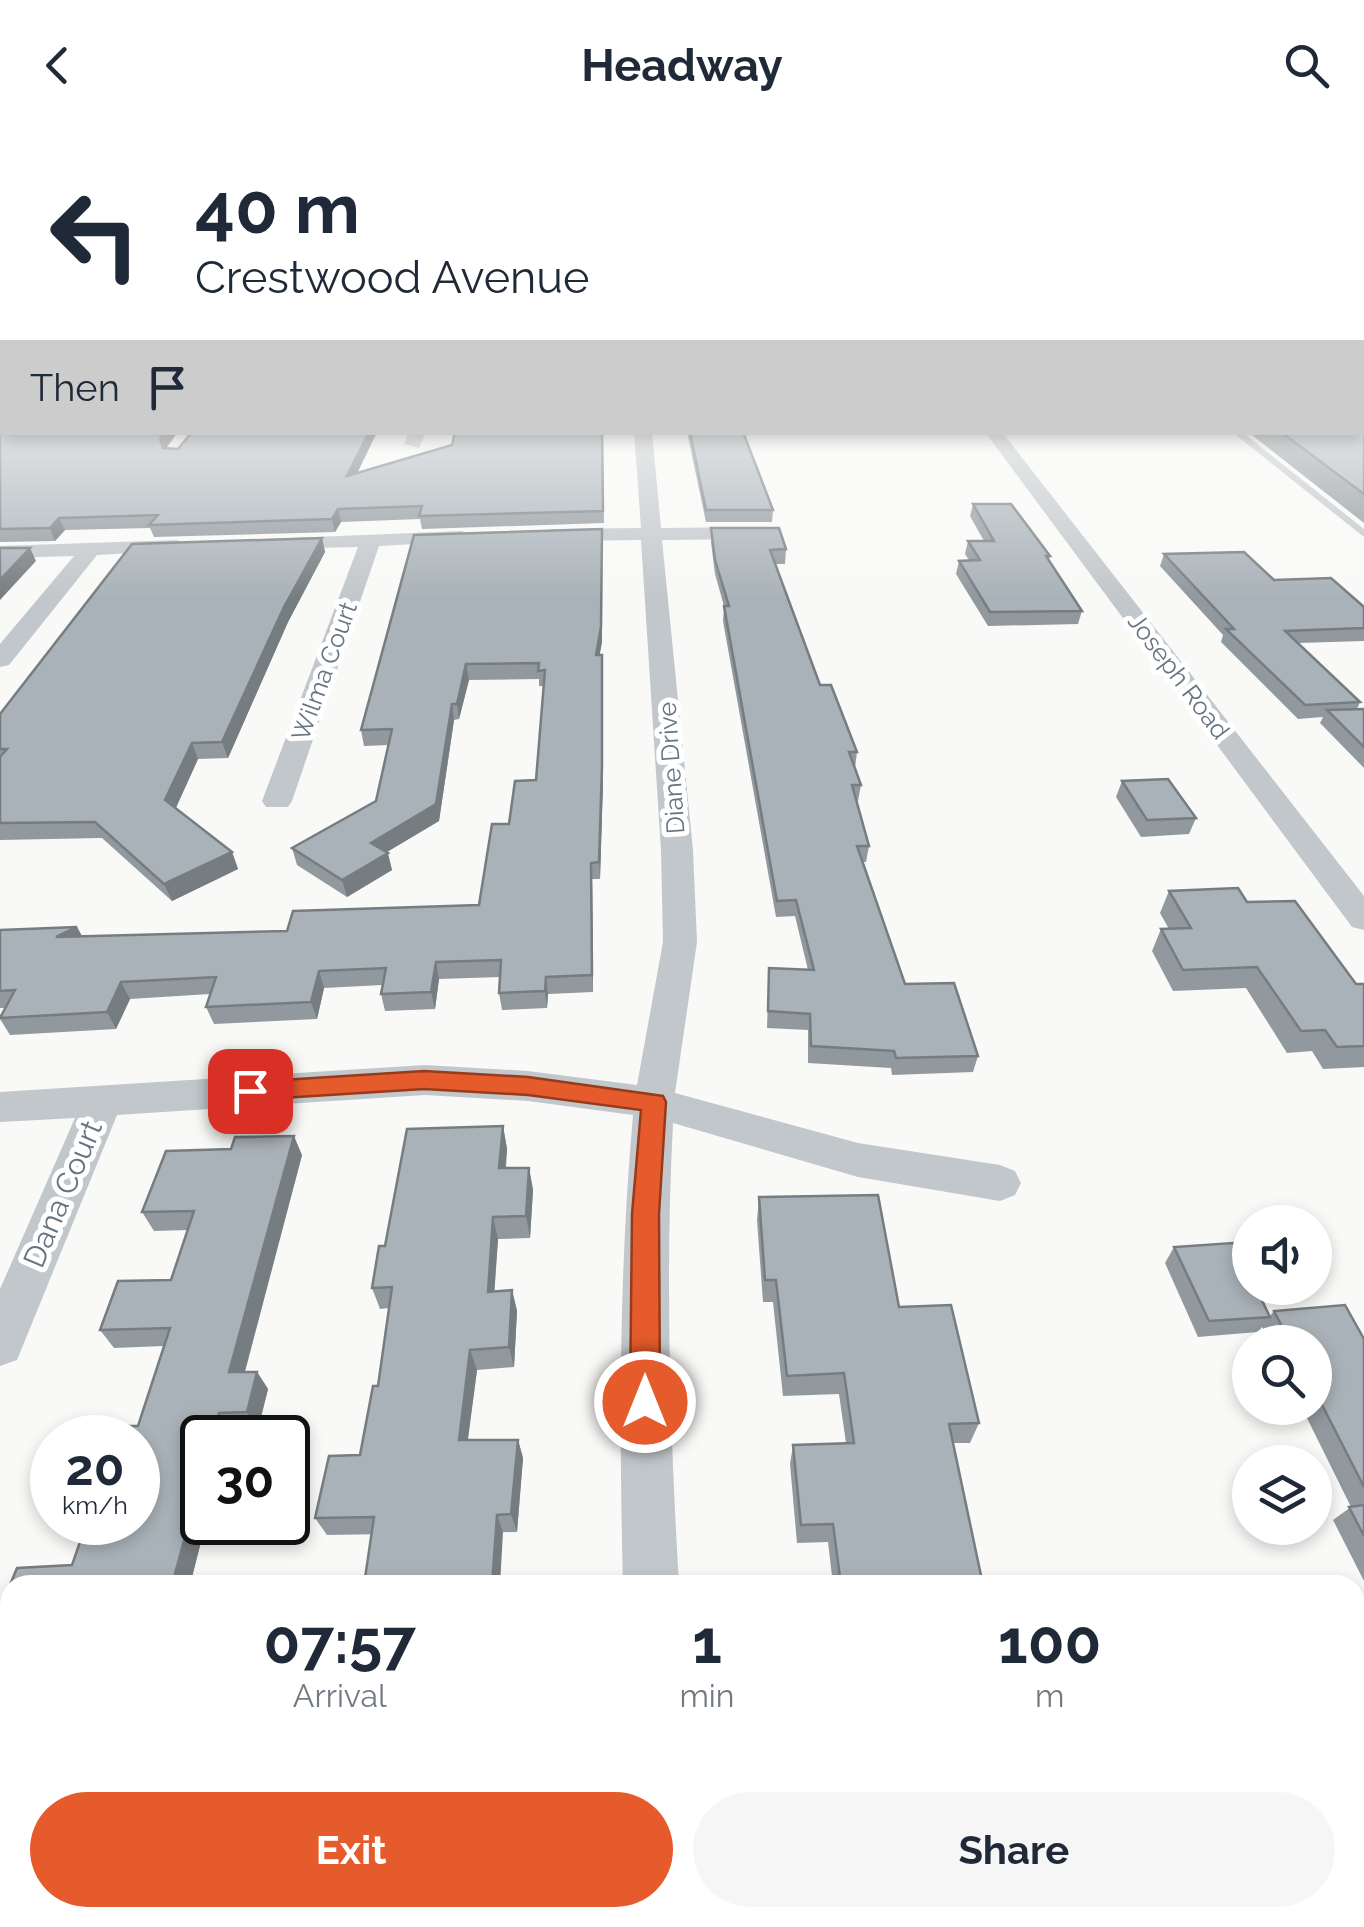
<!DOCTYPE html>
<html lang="en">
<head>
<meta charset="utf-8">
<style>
	:root { --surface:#fff; --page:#f6f6f7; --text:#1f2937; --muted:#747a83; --accent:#e65b2b }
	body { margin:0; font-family:Raleway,sans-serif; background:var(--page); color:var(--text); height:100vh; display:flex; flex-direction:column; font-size:38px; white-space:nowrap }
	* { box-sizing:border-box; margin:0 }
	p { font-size:32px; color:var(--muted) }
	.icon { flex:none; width:55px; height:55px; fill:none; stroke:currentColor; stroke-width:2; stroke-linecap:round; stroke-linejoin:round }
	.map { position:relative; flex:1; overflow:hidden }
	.drawer { position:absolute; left:0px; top:1445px; width:1365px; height:352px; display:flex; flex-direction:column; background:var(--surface); border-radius:30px 30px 0 0; box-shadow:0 5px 15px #0003 }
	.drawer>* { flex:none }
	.banner { position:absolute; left:0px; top:0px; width:1365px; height:305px; box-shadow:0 5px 15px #0003; background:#fff; color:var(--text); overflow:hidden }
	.buttons { position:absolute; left:1232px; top:1075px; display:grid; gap:20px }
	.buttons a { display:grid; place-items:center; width:100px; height:100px; border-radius:50%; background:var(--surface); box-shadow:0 5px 15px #0003; font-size:50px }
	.speed { position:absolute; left:30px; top:1285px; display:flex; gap:20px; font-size:50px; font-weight:700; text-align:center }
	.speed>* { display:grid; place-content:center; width:130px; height:130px; border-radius:50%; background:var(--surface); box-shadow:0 5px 15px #0003; line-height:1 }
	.speed small { font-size:25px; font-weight:400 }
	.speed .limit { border:5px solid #111; border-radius:15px; background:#fff; color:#111 }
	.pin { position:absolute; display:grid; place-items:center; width:85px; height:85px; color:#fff; margin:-42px; border-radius:20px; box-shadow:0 5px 15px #0006 }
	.me { position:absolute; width:110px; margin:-55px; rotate:0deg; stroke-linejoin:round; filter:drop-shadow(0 0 8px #0008) }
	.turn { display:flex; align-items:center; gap:35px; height:210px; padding:0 30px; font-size:45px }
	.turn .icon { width:130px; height:130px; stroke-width:2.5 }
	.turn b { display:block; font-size:70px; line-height:85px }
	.then { display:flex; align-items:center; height:95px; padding:0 30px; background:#0003; gap:20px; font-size:38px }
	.eta { display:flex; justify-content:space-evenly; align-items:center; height:170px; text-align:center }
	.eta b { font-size:60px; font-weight:700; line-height:70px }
	.primary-button { display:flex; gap:20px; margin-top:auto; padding:20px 30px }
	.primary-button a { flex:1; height:115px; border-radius:60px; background:var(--accent); color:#fff; font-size:40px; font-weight:700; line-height:115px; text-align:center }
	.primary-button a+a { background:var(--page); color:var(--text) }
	header { display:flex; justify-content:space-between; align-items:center; height:130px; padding:0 30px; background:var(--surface); font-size:45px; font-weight:700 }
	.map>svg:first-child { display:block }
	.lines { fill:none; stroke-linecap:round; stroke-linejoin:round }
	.service { fill:#c2c7cb; fill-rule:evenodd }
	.minor { fill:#c2c7cb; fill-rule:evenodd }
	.wall { fill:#91999e }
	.shaded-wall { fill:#767d81 }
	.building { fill:#a9b2b8; stroke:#767d81; stroke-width:2.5 }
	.route { fill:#e65b2b; stroke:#963b1c; stroke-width:2.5 }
	.labels { text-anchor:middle; stroke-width:10; stroke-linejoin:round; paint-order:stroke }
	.far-street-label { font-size:25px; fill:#647482; stroke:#fff }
	.street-label { font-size:30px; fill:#647482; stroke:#fff }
</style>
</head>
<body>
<header><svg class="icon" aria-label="back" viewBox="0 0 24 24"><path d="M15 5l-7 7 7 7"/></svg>Headway<svg class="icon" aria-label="search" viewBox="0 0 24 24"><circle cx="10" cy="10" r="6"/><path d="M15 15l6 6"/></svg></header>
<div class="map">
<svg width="1364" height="1797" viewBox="0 0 1364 1797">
	<rect width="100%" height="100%" fill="#f9f9f7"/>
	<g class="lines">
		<polygon class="service" points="1232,302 1242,302 1364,399 1364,407"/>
		<g class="minor">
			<polygon points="409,302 426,302 419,318 404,314"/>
			<path d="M634 302H652L661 398 762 397 772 403 762 409 662 410 693 720 697 812 675 963 858 1013 1000 1035 1015 1041 1021 1053 1015 1065 1000 1071 858 1047 673 993C665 1147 670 1301 679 1455H623C619 1298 619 1141 633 985L528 971 425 965 117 985 17 1230 0 1236V1159L75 988 0 992V962L425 935 528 941 637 955 663 812 661 720 641 410 552 411 542 405 552 399 641 398Z"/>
			<polygon points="985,302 1002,302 1364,766 1364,800 1352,797"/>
			<polygon points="462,401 472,407 469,411 379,416 292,671 288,677 266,677 262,671 358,417 272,419 265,417 262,413 265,409"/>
			<polygon points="177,410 188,416 184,420 97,425 9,535 0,537 0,514 74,426 0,428 0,416"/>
			<polygon points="631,1788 699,1788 700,1797 632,1797"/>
		</g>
	</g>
	<g class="wall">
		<polygon points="0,217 166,318 178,319 192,302 377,302 357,343 603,302 604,393 422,399 420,389 341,392 335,402 154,407 150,398 65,400 55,411 0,412"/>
		<polygon points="1364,246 1364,393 1248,302 1362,302"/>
		<polygon points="687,302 743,302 773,380 772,392 706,392"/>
		<polygon points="973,374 1050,426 1049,430 1082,481 1078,494 988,496 956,444 959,431 969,430 965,424 968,411 984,411 970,386"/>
		<polygon points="711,398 786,419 785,434 775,434 820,555 857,622 855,638 861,655 858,671 856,671 869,716 866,732 863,732 905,854 978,926 973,942 892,945 891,938 808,933 808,900 767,898 769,838 808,840 795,786 776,787 723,491 724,476 715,444 711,412"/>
		<polygon points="602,399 602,512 599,525 603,540 603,652 600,749 592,749 593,862 548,864 547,878 502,880 499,863 500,847 439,849 435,879 385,881 381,864 382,855 324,858 317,889 214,894 206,877 210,864 130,869 116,899 10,905 0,889 5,878 0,878 0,800 77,797 82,806 287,801 479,775 509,694 536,650 544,556 539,556 539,549 469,550 459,589 454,590 439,691 387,722 392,740 347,767 297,735 292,718 376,671 388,615 364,616 361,600"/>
		<polygon points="322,408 325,422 288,492 228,628 198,629 176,678 232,722 238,739 172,771 102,708 0,710 0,584"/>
		<polygon points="1164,424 1274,450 1364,477 1364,511 1298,513 1360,572 1357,579 1364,579 1364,638 1320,593 1323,587 1298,589 1221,512 1223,505 1160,436"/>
		<polygon points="1122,651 1196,688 1189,704 1141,707 1116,667"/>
		<polygon points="1169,761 1247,772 1356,854 1364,854 1364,937 1323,939 1312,921 1287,923 1246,858 1173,861 1152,821 1161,799 1169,799 1160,783"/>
		<polygon points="503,996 507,1019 506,1038 529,1038 533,1060 530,1108 498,1109 494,1161 512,1160 517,1181 514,1237 477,1240 468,1310 518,1310 523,1328 517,1402 327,1405 315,1388 360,1325 378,1256 389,1178 380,1179 372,1158 385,1116"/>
		<polygon points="302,1025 245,1242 257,1242 268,1259 258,1299 231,1299 229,1308 202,1308 202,1392 206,1392 190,1455 10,1455 72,1435 138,1296 164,1216 114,1218 100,1200 171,1150 188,1100 154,1101 142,1082"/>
		<polygon points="759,1067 899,1177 979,1293 970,1313 953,1313 983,1455 833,1455 828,1412 797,1413 790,1334 793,1315 846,1313 839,1264 783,1266 773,1172 763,1172 757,1090"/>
		<polygon points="1174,1117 1270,1186 1274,1181 1364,1209 1364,1451 1333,1390 1351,1377 1302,1278 1315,1278 1315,1212 1270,1212 1262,1197 1258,1202 1198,1207 1165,1133"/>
		<polygon points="10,1456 10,1640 0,1640 0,1482"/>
		<polygon points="918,1788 1143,1788 1145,1797 919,1797"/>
	</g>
	<g class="shaded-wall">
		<polygon points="165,302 178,302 164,321 160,309"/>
		<polygon points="369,302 377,302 350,358 347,346"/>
		<polygon points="338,379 341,392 335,402 332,389"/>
		<polygon points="59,388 65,400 55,411 50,398"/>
		<polygon points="602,399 602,512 597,540 596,525"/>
		<polygon points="322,408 325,422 288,492 228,628 222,612 284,477"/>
		<polygon points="30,418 36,431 0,470 0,450"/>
		<polygon points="602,525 603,652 600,749 599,732"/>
		<polygon points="466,534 469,550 459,589 457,574"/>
		<polygon points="452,574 454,590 439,691 375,729 371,713"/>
		<polygon points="192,613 198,629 172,686 165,670"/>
		<polygon points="232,722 238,739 172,771 164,754"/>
		<polygon points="388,723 392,740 347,767 342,750"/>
		<polygon points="591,733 592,749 593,862 592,845"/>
		<polygon points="77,797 86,814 56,807"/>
		<polygon points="436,832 439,849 435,879 431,862"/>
		<polygon points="319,841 324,858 317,889 311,872"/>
		<polygon points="546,847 548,864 547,878 545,861"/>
		<polygon points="121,852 130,869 116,899 107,882"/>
		<polygon points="503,996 507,1019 503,1061 499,1038"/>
		<polygon points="294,1006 302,1025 240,1259 229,1242"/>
		<polygon points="529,1038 533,1060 530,1108 526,1086"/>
		<polygon points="493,1087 498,1109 493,1183 488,1162"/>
		<polygon points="512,1160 517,1181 514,1237 509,1217"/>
		<polygon points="470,1220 477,1240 465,1329 459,1310"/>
		<polygon points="257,1242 268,1259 258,1299 247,1282"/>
		<polygon points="219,1283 231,1299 229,1308 212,1308"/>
		<polygon points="518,1310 523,1328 517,1402 511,1384"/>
		<polygon points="202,1344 202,1392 206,1392 190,1455 172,1455"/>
		<polygon points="497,1385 503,1402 500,1455 492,1455"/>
		<polygon points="93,1788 118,1793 118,1797 91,1797"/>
		<polygon points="397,1788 409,1788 408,1797 396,1797"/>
	</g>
	<g class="building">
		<polygon points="0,217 2,217 2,302 165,302 160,309 163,318 178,319 192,302 369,302 347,346 452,315 455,302 602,302 603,381 419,386 422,376 338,379 332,389 149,395 158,385 59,388 50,398 0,399"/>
		<polygon points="1362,245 1364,246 1364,364 1281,302 1362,302"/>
		<polygon points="690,302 743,302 773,380 706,380"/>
		<polygon points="973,374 1011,374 1050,426 1046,426 1082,481 990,482 959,431 980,430 968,411 994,411"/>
		<polygon points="711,398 779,398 786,419 770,420 820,555 831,555 857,622 849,622 861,655 852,655 869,716 857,716 905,854 954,853 978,926 896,928 894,921 811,916 810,884 768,881 769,838 814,840 796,770 777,771 724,476 729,476 715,430"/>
		<polygon points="602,399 601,497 596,525 602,525 602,636 599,732 591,733 592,845 546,847 545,861 499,863 501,830 436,832 431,862 381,864 386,838 319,841 311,872 206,877 216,847 121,852 107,882 0,888 15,860 0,861 0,800 77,797 56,807 287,801 293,781 479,775 492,694 509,694 515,651 536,650 545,540 538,541 539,533 466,534 457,574 452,574 436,674 371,713 388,723 342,750 292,718 376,671 392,599 361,600 414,405"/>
		<polygon points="322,408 284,477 222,612 192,613 165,670 232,722 164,754 95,692 0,693 0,627 7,619 0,619 0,584 132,414"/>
		<polygon points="0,418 30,418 0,450"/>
		<polygon points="1244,422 1274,450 1331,448 1364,477 1364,498 1285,501 1360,572 1305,575 1226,499 1234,499 1164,424"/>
		<polygon points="1364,579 1364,617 1327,580"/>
		<polygon points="1168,649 1196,688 1147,690 1122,651"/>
		<polygon points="1238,758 1247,772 1295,771 1356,854 1364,854 1364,916 1337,917 1325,900 1301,901 1257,837 1183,840 1161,799 1191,798 1169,761"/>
		<polygon points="503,996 499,1038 529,1038 526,1086 493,1087 488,1162 512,1160 509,1217 470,1220 459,1310 518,1310 511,1384 497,1385 492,1455 364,1455 374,1387 315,1388 329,1326 360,1325 373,1256 378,1256 392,1157 372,1158 379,1116 385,1116 407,999"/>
		<polygon points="294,1006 229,1242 257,1242 247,1282 219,1283 212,1308 202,1308 202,1344 172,1455 10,1455 17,1438 72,1435 87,1392 138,1392 138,1308 116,1308 120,1296 138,1296 170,1198 100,1200 118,1151 171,1150 194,1081 142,1082 166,1021 231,1019 235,1007"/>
		<polygon points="878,1065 899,1177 951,1175 979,1293 949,1294 983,1455 841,1455 833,1394 801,1395 793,1315 854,1313 844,1243 787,1246 776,1150 765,1150 759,1067"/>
		<polygon points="1233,1113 1250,1146 1250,1158 1256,1158 1270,1187 1209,1191 1174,1117"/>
		<polygon points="1345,1175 1364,1209 1364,1357 1315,1261 1315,1212 1290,1212 1274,1181"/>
		<polygon points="1364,1375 1364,1406 1349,1377"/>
		<polygon points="10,1456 10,1630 0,1630 0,1482"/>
		<polygon points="10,1681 10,1722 0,1722 0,1711"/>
		<polygon points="90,1788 93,1788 91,1797 4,1797"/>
		<polygon points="260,1788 397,1788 396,1797 258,1797"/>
		<polygon points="929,1788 1143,1788 1145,1797 931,1797"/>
	</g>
	<linearGradient id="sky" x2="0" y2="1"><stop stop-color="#96bbdc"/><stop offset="0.46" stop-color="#fcfcfb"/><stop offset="1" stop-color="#fcfcfb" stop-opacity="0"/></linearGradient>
	<rect width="1364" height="469" fill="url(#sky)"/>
	<polygon class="route" points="424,941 528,947 663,966 666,972 659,1084 660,1272 656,1282 645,1287 634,1282 630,1272 632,1084 641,980 528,965 424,959 250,970 242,967 238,961 242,954 250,952"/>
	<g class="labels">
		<g class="far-street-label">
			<text transform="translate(324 541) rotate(-70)" y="9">Wilma Court</text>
			<text transform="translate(1179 546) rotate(53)" y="9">Joseph Road</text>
			<text transform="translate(671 638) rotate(-94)" y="9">Diane Drive</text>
		</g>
		<g class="street-label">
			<text transform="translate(63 1064) rotate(-67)" y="10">Dana Court</text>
		</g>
	</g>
</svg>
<div class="buttons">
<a><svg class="icon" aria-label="sound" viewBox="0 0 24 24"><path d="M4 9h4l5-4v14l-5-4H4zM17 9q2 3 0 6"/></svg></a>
<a><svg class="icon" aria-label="search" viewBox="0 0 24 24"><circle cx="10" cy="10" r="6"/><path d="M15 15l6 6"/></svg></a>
<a><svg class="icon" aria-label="layers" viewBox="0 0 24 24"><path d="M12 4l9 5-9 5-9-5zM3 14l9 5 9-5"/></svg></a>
</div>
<div class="speed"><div>20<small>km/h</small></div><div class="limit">30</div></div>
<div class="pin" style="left:250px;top:961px;background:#d93025"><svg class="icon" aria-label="arrive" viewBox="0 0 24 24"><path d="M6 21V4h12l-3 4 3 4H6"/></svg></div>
<svg class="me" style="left:645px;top:1272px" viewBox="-20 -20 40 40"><circle r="17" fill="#e65b2b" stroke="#fff" stroke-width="3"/><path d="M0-11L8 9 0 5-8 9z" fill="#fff"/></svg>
<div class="banner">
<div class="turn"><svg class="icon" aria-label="left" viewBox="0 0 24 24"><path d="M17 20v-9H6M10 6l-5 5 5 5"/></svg><div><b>40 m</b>Crestwood Avenue</div></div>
<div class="then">Then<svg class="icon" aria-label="arrive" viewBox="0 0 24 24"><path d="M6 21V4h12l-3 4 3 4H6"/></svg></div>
</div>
<section class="drawer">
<div class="eta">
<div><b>07:57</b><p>Arrival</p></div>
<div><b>1</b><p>min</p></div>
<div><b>100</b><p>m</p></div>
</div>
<div class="primary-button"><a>Exit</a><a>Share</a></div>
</section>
</div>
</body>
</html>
